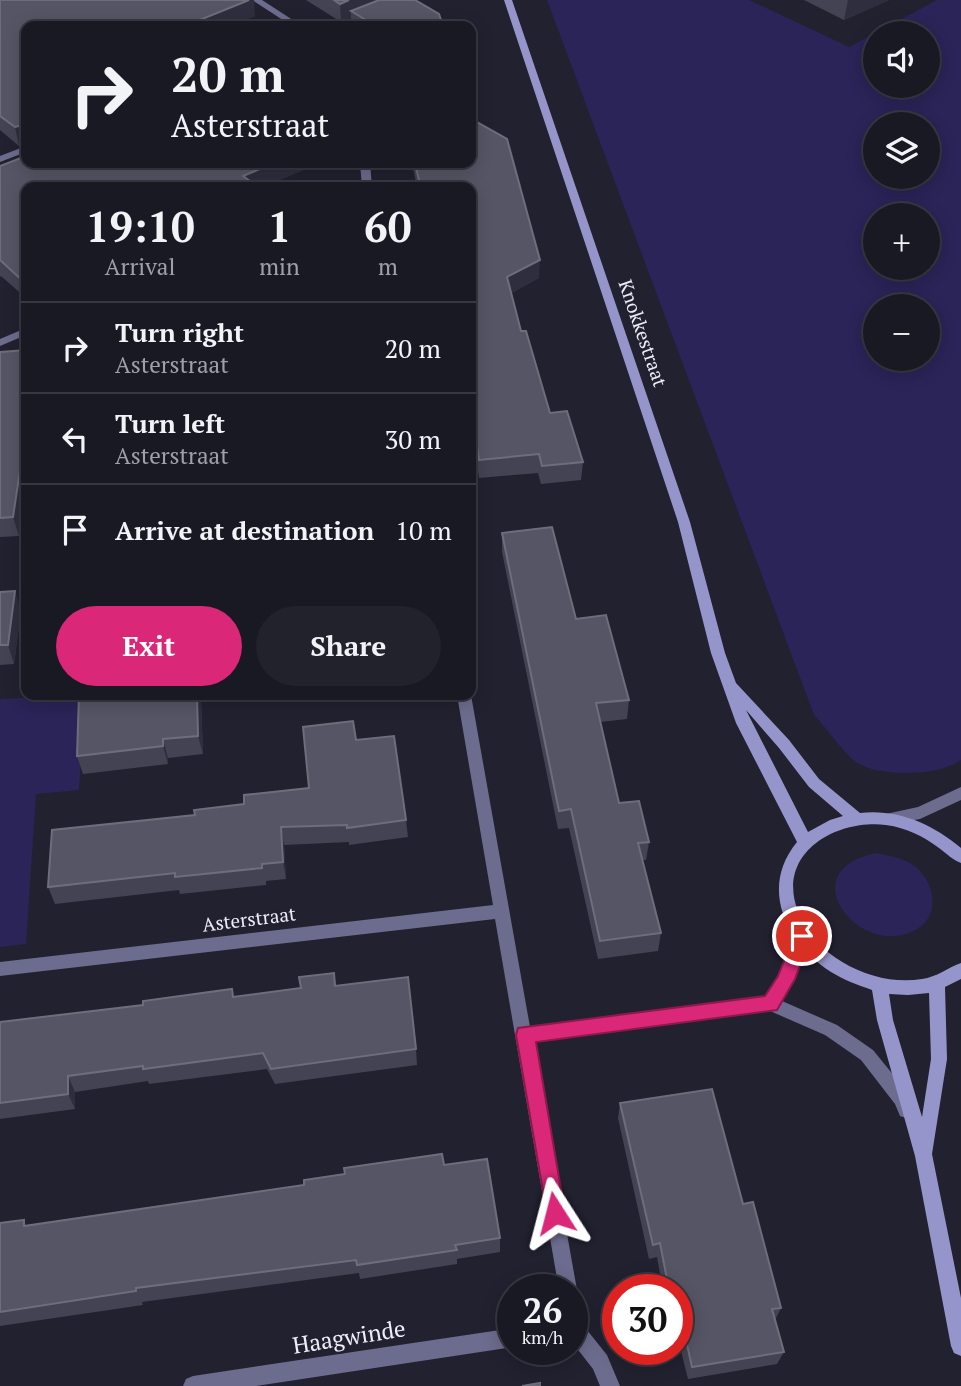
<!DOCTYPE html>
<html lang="en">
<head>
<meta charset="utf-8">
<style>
	:root { --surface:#191924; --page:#22222c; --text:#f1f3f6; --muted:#9fa0a6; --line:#373841; --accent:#db2777 }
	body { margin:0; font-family:"PT Serif",serif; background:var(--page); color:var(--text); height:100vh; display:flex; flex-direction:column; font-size:26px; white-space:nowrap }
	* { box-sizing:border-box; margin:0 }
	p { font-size:23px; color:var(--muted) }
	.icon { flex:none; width:38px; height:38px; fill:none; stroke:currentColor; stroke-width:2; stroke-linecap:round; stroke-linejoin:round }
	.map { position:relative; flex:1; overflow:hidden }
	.sheet { position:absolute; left:21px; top:182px; width:455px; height:518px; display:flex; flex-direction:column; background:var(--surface); border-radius:14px; box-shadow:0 4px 18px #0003,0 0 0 2px var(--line) }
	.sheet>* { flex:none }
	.guide { position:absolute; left:21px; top:21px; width:455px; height:147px; border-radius:14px; box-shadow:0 4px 18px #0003,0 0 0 2px var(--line); background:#191924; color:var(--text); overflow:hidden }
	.buttons { position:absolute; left:863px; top:21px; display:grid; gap:14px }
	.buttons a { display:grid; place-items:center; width:77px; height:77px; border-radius:50%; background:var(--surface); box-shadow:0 4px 18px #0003,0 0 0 2px var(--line); font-size:35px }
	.speed { position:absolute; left:497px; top:1274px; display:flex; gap:14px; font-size:35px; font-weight:700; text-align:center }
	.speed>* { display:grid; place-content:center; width:91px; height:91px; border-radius:50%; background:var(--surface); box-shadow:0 4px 18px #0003,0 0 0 2px var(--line); line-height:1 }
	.speed small { font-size:18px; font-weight:400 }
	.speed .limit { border:10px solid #d22; background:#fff; color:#111 }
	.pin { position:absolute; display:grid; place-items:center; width:60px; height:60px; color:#fff; margin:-30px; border:4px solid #fff; border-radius:50%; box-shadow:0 2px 7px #0007 }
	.me { position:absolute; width:77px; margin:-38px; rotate:351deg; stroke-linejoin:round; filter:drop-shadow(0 0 5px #0008) }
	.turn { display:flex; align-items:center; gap:24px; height:147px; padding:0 35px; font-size:32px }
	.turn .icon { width:91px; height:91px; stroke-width:2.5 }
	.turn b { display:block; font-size:49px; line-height:60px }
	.eta { display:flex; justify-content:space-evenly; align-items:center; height:119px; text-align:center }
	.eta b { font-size:42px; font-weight:600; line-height:49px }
	.button { display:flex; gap:14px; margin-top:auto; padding:14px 35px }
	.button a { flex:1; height:80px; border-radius:42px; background:var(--accent); color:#fff; font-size:28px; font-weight:600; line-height:80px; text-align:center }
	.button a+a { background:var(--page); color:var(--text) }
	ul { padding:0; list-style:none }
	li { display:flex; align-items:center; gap:21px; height:91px; padding:0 35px; border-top:2px solid var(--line) }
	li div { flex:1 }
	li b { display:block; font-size:26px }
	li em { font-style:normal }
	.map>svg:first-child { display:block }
	.green { fill:#2a2458; fill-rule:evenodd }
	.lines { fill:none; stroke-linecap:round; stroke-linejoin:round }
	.street { fill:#6c6c8e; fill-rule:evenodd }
	.secondary { fill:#9695cb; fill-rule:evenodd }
	.wall { fill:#434353 }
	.shaded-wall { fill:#2e2e3e }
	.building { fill:#555565; stroke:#6d6d7c; stroke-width:2 }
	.route { fill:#db2777; stroke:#8e194d; stroke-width:2 }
	.labels { text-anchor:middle; stroke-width:5; stroke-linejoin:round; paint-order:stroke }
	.street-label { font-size:19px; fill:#eeeef9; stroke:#212130 }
	.near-street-label { font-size:23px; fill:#eeeef9; stroke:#212130 }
</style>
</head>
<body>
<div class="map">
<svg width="961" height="1386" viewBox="0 0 961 1386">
	<rect width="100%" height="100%" fill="#212130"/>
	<g class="green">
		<path d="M547 0H749L849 47 937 0H961V760C940 776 883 777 859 764 846 757 826 727 814 715ZM875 33H928V86H875ZM875 124H928V177H875ZM875 215H928V268H875ZM875 306H928V359H875Z"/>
		<polygon points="85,695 79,790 36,794 26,944 0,947 0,699"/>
		<path d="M876 853C890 856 905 858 916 867 937 886 941 920 911 932 857 956 791 870 876 853Z"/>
	</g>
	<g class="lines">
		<g class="street">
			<polygon points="252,0 262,0 302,26 292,26"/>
			<polygon points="367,14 370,15 370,19 350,26 338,26"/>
			<polygon points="26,146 26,152 0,162 0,156"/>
			<polygon points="360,163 370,163 372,187 362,187"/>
			<polygon points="26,328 26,335 0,346 0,339"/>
			<polygon points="457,695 471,695 530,1027 766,997 779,976 796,931 802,929 808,931 810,936 794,979 782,1001 837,1025 873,1050 908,1093 915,1110 912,1116 906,1118 900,1116 895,1104 861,1060 825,1035 770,1011 533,1042 577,1290 572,1298 572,1290 559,1290 495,919 0,976 0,962 493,905"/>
			<polygon points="961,787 961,800 920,819 886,825 881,823 879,819 881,815 918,807"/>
			<polygon points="572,1318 579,1320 607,1355 620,1386 600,1386 593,1369 572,1342"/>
			<polygon points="513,1328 513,1347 256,1386 183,1386 186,1379 193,1376"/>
		</g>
		<path class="secondary" d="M504 0H512L690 522 725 653 736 683 789 740 819 779 860 813C899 809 932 824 961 848V863C953 860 947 854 939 848 923 836 907 828 886 825 834 819 774 855 799 914 817 959 876 987 922 979 937 977 947 968 961 963V979L945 987 947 1059 932 1154 961 1298V1356L954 1353 951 1346 915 1156 877 1020 872 990C858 985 844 980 831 972 786 943 759 888 797 842L736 723 711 653 678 522ZM746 710 779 748 809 787 843 816 830 820 808 832ZM929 993 931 1059 922 1117 893 1020 889 994 908 995Z"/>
	</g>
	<g class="wall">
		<polygon points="0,0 255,16 231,26 26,26 26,144 19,146 0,130"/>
		<polygon points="306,0 415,0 443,26 352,26 351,18 341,22"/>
		<polygon points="804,0 889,0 844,20"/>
		<polygon points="477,122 539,278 511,293 521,331 550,413 583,462 581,480 541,484 538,473 479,478 471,424 471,187 417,187 412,163 471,163"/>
		<polygon points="319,163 263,187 26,187 26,298 1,276 0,277 0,166"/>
		<polygon points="26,350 26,489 19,536 0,537 0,352"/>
		<polygon points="502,533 576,619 629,700 627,719 600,722 619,803 649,842 646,860 642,860 661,933 658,951 598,959 569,828 558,829 502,552"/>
		<polygon points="0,592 21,610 14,664 0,665"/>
		<polygon points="201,700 203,754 168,758 168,764 83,774 77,756"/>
		<polygon points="356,740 406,820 408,837 349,845 349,842 284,845 286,879 266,881 266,885 180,894 179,890 55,904 48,887 195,815 244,804 309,788"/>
		<polygon points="334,973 336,985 416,1049 417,1065 275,1084 267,1069 149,1084 148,1081 75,1092 75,1109 0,1119 0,1022 143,1005 232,989 234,997 301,988"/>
		<polygon points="620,1103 743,1204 781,1308 775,1320 784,1352 777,1364 688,1379 677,1335 677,1290 663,1290 657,1257 649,1259 618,1118"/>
		<polygon points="444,1165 500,1238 500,1252 457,1259 457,1264 360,1279 359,1273 142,1302 143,1305 0,1326 0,1223 28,1225"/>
	</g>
	<g class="shaded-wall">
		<polygon points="249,0 254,0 255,16 231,26 185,26"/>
		<polygon points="349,0 391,0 351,11 351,18 341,22 340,4"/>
		<polygon points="848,0 889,0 844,20"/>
		<polygon points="23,125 26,144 19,146 15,127"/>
		<polygon points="274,163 319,163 263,187 237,187 243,176"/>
		<polygon points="540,260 539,278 507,296 507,277"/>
		<polygon points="21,464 26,480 26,489 19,536 13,517"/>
		<polygon points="15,591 21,610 14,664 8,645"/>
		<polygon points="197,695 199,695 201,700 203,754 198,736"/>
		<polygon points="163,739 168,758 168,764 163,746"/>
		<polygon points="281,827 284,845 286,879 283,862"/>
		<polygon points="68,1076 75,1092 75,1109 68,1094"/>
	</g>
	<g class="building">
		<polygon points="0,0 249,0 185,26 26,26 26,132 24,132 23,125 15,127 0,116"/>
		<polygon points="334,0 349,0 340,4"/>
		<polygon points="379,0 415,0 439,14 443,26 376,26 351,11"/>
		<polygon points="471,97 477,122 507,139 540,260 507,277 521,331 526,331 550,413 567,411 583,462 542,466 539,454 479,460 471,407 471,187 423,187 422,185 420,185 415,163 471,163"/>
		<polygon points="26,156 26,163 274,163 243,176 250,181 237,187 26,187 26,284 0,260 0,166"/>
		<polygon points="26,350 26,464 21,464 13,517 0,518 0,352"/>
		<polygon points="552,527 576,619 606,615 629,700 596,703 619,803 639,801 649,842 638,843 661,933 600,941 571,809 559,811 502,533"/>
		<polygon points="15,591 8,645 0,645 0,592"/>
		<polygon points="79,695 197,695 198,736 163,739 163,746 77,756"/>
		<polygon points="353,721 356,740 394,736 406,820 347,828 347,825 281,827 283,862 262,864 262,868 175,877 175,873 48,887 52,830 195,815 194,810 244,804 244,795 309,788 303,727"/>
		<polygon points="334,973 335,986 408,977 416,1049 271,1069 263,1053 143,1069 143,1066 68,1076 68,1094 0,1103 0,1022 143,1005 143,1001 232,989 233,997 301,988 299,977"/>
		<polygon points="712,1089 743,1204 753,1202 781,1308 772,1309 784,1352 692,1367 682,1322 677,1323 677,1290 669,1290 660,1243 653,1245 620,1103"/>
		<polygon points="442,1154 444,1165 487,1159 500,1238 455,1245 457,1250 357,1265 356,1260 136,1288 136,1291 0,1312 0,1223 24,1220 24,1226 304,1185 304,1180 345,1174 344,1168"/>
		<polygon points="540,1383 540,1386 522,1386"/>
	</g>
	<polygon class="route" points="802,928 809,931 811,936 795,979 777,1010 536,1042 565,1213 562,1220 555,1223 548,1220 516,1035 518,1028 765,996 778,976 796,931"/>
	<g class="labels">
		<g class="street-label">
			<text transform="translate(643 333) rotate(71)" y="7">Knokkestraat</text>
			<text transform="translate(249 919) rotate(-7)" y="7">Asterstraat</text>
		</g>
		<g class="near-street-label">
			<text transform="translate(349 1337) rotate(-9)" y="8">Haagwinde</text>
		</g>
	</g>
</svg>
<div class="buttons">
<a><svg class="icon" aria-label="sound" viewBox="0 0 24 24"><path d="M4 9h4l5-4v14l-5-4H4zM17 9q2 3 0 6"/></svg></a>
<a><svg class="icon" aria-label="layers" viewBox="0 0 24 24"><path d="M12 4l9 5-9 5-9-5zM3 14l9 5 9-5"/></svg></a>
<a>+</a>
<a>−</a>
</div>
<div class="speed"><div>26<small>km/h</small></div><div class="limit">30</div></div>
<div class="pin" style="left:802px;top:936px;background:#d93025"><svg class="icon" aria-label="arrive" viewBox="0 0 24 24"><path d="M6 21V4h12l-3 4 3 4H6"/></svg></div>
<svg class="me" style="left:555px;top:1213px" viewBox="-20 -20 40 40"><path d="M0-17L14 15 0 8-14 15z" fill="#db2777" stroke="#fff" stroke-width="4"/></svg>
<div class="guide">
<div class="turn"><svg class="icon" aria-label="right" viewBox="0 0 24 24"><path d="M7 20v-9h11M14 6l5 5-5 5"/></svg><div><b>20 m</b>Asterstraat</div></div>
</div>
<section class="sheet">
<div class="eta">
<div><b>19:10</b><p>Arrival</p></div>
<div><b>1</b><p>min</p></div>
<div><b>60</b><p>m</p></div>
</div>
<ul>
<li><svg class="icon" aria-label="right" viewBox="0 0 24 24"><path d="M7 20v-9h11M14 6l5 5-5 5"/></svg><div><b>Turn right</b><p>Asterstraat</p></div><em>20 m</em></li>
<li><svg class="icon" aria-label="left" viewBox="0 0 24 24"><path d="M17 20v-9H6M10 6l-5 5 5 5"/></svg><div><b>Turn left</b><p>Asterstraat</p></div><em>30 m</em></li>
<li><svg class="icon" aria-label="arrive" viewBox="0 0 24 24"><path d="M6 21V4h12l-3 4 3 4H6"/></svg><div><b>Arrive at destination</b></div><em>10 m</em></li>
</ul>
<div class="button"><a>Exit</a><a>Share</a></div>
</section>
</div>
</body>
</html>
